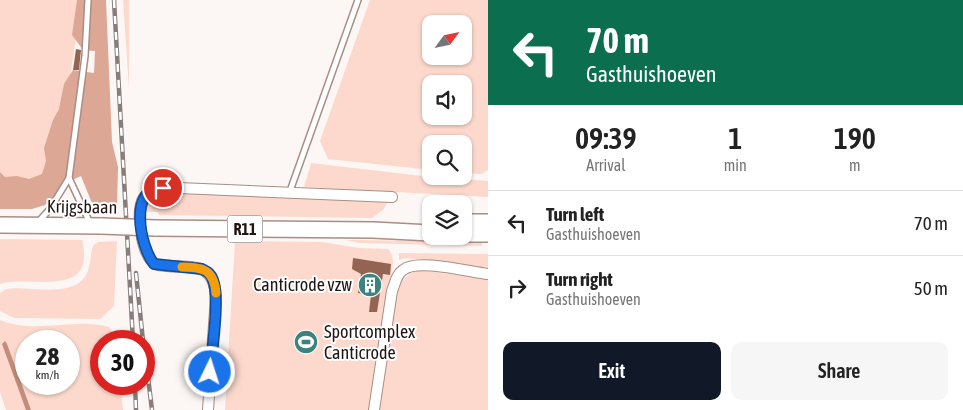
<!DOCTYPE html>
<html lang="en">
<head>
<meta charset="utf-8">
<style>
	:root { --surface:#fff; --page:#f6f6f6; --text:#222; --muted:#767676; --line:#e0e0e0; --accent:#111827 }
	body { margin:0; font-family:"Asap Condensed",sans-serif; background:var(--page); color:var(--text); height:100vh; display:flex; flex-direction:column; font-size:19px; white-space:nowrap }
	* { box-sizing:border-box; margin:0 }
	p { font-size:16px; color:var(--muted) }
	.icon { flex:none; width:28px; height:28px; fill:none; stroke:currentColor; stroke-width:2; stroke-linecap:round; stroke-linejoin:round }
	.map { position:relative; flex:1; overflow:hidden }
	.side { display:flex; flex-direction:column; background:var(--surface); width:475px }
	.side>* { flex:none }
	.guide { background:#0b6e4f; color:#fff; overflow:hidden }
	.needle { width:32px; rotate:57deg }
	.controls { position:absolute; left:422px; top:15px; display:grid; gap:10px }
	.controls a { display:grid; place-items:center; width:50px; height:50px; border-radius:10px; background:var(--surface); box-shadow:0 1px 4px #0004; font-size:25px }
	.speed { position:absolute; left:15px; top:330px; display:flex; gap:10px; font-size:25px; font-weight:700; text-align:center }
	.speed>* { display:grid; place-content:center; width:65px; height:65px; border-radius:50%; background:var(--surface); box-shadow:0 1px 4px #0004; line-height:1 }
	.speed small { font-size:12px; font-weight:400 }
	.speed .limit { border:8px solid #d22; background:#fff; color:#111 }
	.pin { position:absolute; display:grid; place-items:center; width:42px; height:42px; color:#fff; margin:-21px; border:2px solid #fff; border-radius:50%; box-shadow:0 1px 5px #0007 }
	.me { position:absolute; width:55px; margin:-28px; rotate:4deg; stroke-linejoin:round; filter:drop-shadow(0 0 4px #0008) }
	.turn { display:flex; align-items:center; gap:18px; height:105px; padding:0 15px; font-size:22px }
	.turn .icon { width:65px; height:65px; stroke-width:2.5 }
	.turn b { display:block; font-size:35px; line-height:42px }
	.eta { display:flex; justify-content:space-evenly; align-items:center; height:85px; text-align:center }
	.eta b { font-size:30px; font-weight:600; line-height:35px }
	.cta { display:flex; gap:10px; margin-top:auto; padding:10px 15px }
	.cta a { flex:1; height:58px; border-radius:10px; background:var(--accent); color:#fff; font-size:20px; font-weight:600; line-height:58px; text-align:center }
	.cta a+a { background:var(--page); color:var(--text) }
	ul { padding:0; list-style:none }
	li { display:flex; align-items:center; gap:15px; height:65px; padding:0 15px; border-top:1px solid var(--line) }
	li div { flex:1 }
	li b { display:block; font-size:19px }
	li em { font-style:normal }
	main { display:flex; flex:1; min-height:0 }
	.map>svg:first-child { display:block }
	.green { fill:#fcd9cc; fill-rule:evenodd }
	.forest { fill:#dca794 }
	.water { fill:#c28e7b }
	.building { fill:#946452 }
	.lines { fill:none; stroke-linecap:round; stroke-linejoin:round }
	.lane-casing { stroke:#a98e85; stroke-width:8 }
	.street-casing { stroke:#a98e85; stroke-width:12 }
	.primary-casing { stroke:#a98e85; stroke-width:18 }
	.lane { stroke:#fff; stroke-width:5 }
	.street { stroke:#fff; stroke-width:10 }
	.primary { stroke:#fff; stroke-width:15 }
	.rail-casing { stroke:#877e7c; stroke-width:4.5 }
	.rail { stroke:#fff; stroke-width:2.5; stroke-dasharray:8; stroke-linecap:butt }
	.primary-bridge-casing { stroke:#a98e85; stroke-width:18; stroke-linecap:butt }
	.primary-bridge { stroke:#fff; stroke-width:15 }
	.route-casing { stroke:#114b97; stroke-width:12 }
	.route { stroke:#1a73e8; stroke-width:9 }
	.slow { stroke:#f59e0b; stroke-width:9 }
	.labels { text-anchor:middle; stroke-width:4; stroke-linejoin:round; paint-order:stroke }
	.shield { fill:#fff; stroke:#625b59; stroke-width:1 }
	.shield-label { font-size:16px; font-weight:bold; fill:#1f1512 }
	.street-label { font-size:18px; fill:#1f1512; stroke:#fff }
	.poi-label { font-size:18px; fill:#1f1512; stroke:#fff; text-anchor:end }
</style>
</head>
<body>
<main>
<div class="map">
<svg width="488" height="410" viewBox="0 0 488 410">
	<rect width="100%" height="100%" fill="#fcf6f4"/>
	<g class="green">
		<path d="M0 0H79C76 61 62 119 49 179L0 186Z"/>
		<polygon points="123,0 129,0 129,88"/>
		<path d="M370 0H488V170L481 174 464 173V144H431V170L328 159 320 141ZM431 24H464V56H431ZM431 84H464V116H431Z"/>
		<polygon points="311,163 422,176 488,181 488,197 304,187"/>
		<path d="M162 193 259 194 388 201 384 209 372 218 159 215 158 212H145C144 201 151 194 162 193Z"/>
		<path d="M0 239 82 240C97 301 30 274 0 284Z"/>
		<polygon points="346,240 358,240 482,242 482,246 359,243"/>
		<path d="M117 241 114 306 100 319 14 318 0 311V293L6 289C29 285 74 300 87 273 91 265 90 254 93 246L98 242Z"/>
		<path d="M235 241 322 242 359 248 388 249C397 257 391 273 390 284L398 286 410 273 417 270 488 279V410H225Z"/>
		<polygon points="399,253 488,254 488,268 405,258 399,260"/>
		<path d="M0 320C35 335 74 317 109 327L120 341H101V384H120L123 410H6L0 392ZM26 341H69V384H26Z"/>
	</g>
	<polygon class="forest" points="77,0 106,0 112,142 118,167 117,207 94,208 81,176 64,184 56,196 45,205 32,209 0,209 0,172 5,177 17,176 29,179 42,174 46,161 44,148 53,120 59,109 64,84 73,70 94,73 95,51 83,50 72,35"/>
	<polygon class="water" points="5,341 7,344 31,410 26,410 2,344"/>
	<g class="building">
		<polygon points="76,49 81,50 79,70 73,70"/>
		<polygon points="353,258 391,264 390,275 383,274 377,312 369,312 371,295 358,293 361,274 352,269"/>
	</g>
	<g class="lines">
		<g class="lane-casing">
			<g id="lane">
				<polyline points="69,178 90,223"/>
				<polyline points="290,191 358,0"/>
				<polyline points="39,221 50,209 69,178 85,56 88,0"/>
			</g>
		</g>
		<g class="street-casing">
			<g id="street">
				<path d="M208 410 216 296C213 257 186 270 158 265 142 261 136 215 142 201 145 195 149 191 155 187L392 197"/>
				<path d="M374 410 392 291C395 284 396 275 403 270 417 258 469 272 488 274"/>
			</g>
		</g>
		<g class="primary-casing">
			<g id="primary">
				<polyline points="464,222 488,222"/>
				<polyline points="0,225 102,226"/>
				<polyline points="155,228 373,230 431,233"/>
				<polyline points="464,234 488,234"/>
			</g>
		</g>
		<use href="#lane" class="lane"/>
		<use href="#street" class="street"/>
		<use href="#primary" class="primary"/>
		<g class="rail-casing">
			<g id="rail">
				<polyline points="114,0 133,341"/>
				<polyline points="136,273 143,341"/>
				<polyline points="144,344 152,410"/>
				<polyline points="135,384 136,410"/>
			</g>
		</g>
		<use href="#rail" class="rail"/>
		<g class="primary-bridge-casing">
			<polyline id="primary-bridge" points="102,226 155,228"/>
		</g>
		<use href="#primary-bridge" class="primary-bridge"/>
	</g>
	<g class="lines">
		<g class="route-casing">
			<path id="route" d="M163 188C128 186 140 247 154 264L202 269C208 272 211 274 213 280 220 299 212 350 210 372"/>
		</g>
		<use href="#route" class="route"/>
		<path class="slow" d="M182 267C202 267 214 269 216 293"/>
	</g>
	<defs>
		<g id="building-disc" transform="scale(1.25)"><circle r="9.5" fill="#3b837f" stroke="#fff"/><path d="M-4-6H4V6H1V3H-1V6H-4ZM-2.5-4.3h1.7v1.8h-1.7ZM.8-4.3h1.7v1.8H.8ZM-2.5-1h1.7V.8h-1.7ZM.8-1h1.7V.8H.8Z" fill="#fff"/></g>
		<g id="stadium-disc" transform="scale(1.25)"><circle r="9.5" fill="#3b837f" stroke="#fff"/><path d="M0-5a6.5 5 0 1 0 0 10a6.5 5 0 1 0 0-10ZM-3.5-1.8h7v3.6h-7Z" fill="#fff"/></g>
	</defs>
	<g fill-rule="evenodd">
		<use href="#building-disc" x="370" y="285"/>
		<use href="#stadium-disc" x="306" y="342"/>
	</g>
	<g class="labels">
		<rect class="shield" x="227.5" y="215.5" width="35" height="27" rx="4"/>
		<g class="shield-label">
			<text x="245" y="235">R11</text>
		</g>
		<g class="street-label">
			<text transform="translate(82 207) rotate(1)" y="6">Krijgsbaan</text>
		</g>
		<g class="poi-label">
			<text x="352" y="291">Canticrode vzw</text>
			<text x="324" y="338" text-anchor="start">Sportcomplex<tspan x="324" dy="21">Canticrode</tspan></text>
		</g>
	</g>
</svg>
<div class="controls">
<a><svg class="needle" viewBox="-14 -14 28 28"><path d="M0-13l5 13h-10z" fill="#e53935"/><path d="M0 13l5-13h-10z" fill="#767676"/></svg></a>
<a><svg class="icon" aria-label="sound" viewBox="0 0 24 24"><path d="M4 9h4l5-4v14l-5-4H4zM17 9q2 3 0 6"/></svg></a>
<a><svg class="icon" aria-label="search" viewBox="0 0 24 24"><circle cx="10" cy="10" r="6"/><path d="M15 15l6 6"/></svg></a>
<a><svg class="icon" aria-label="layers" viewBox="0 0 24 24"><path d="M12 4l9 5-9 5-9-5zM3 14l9 5 9-5"/></svg></a>
</div>
<div class="speed"><div>28<small>km/h</small></div><div class="limit">30</div></div>
<div class="pin" style="left:163px;top:188px;background:#d93025"><svg class="icon" aria-label="arrive" viewBox="0 0 24 24"><path d="M6 21V4h12l-3 4 3 4H6"/></svg></div>
<svg class="me" style="left:210px;top:372px" viewBox="-20 -20 40 40"><circle r="17" fill="#1a73e8" stroke="#fff" stroke-width="3"/><path d="M0-11L8 9 0 5-8 9z" fill="#fff"/></svg>
</div>
<section class="side">
<div class="guide">
<div class="turn"><svg class="icon" aria-label="left" viewBox="0 0 24 24"><path d="M17 20v-9H6M10 6l-5 5 5 5"/></svg><div><b>70 m</b>Gasthuishoeven</div></div>
</div>
<div class="eta">
<div><b>09:39</b><p>Arrival</p></div>
<div><b>1</b><p>min</p></div>
<div><b>190</b><p>m</p></div>
</div>
<ul>
<li><svg class="icon" aria-label="left" viewBox="0 0 24 24"><path d="M17 20v-9H6M10 6l-5 5 5 5"/></svg><div><b>Turn left</b><p>Gasthuishoeven</p></div><em>70 m</em></li>
<li><svg class="icon" aria-label="right" viewBox="0 0 24 24"><path d="M7 20v-9h11M14 6l5 5-5 5"/></svg><div><b>Turn right</b><p>Gasthuishoeven</p></div><em>50 m</em></li>
</ul>
<div class="cta"><a>Exit</a><a>Share</a></div>
</section>
</main>
</body>
</html>
